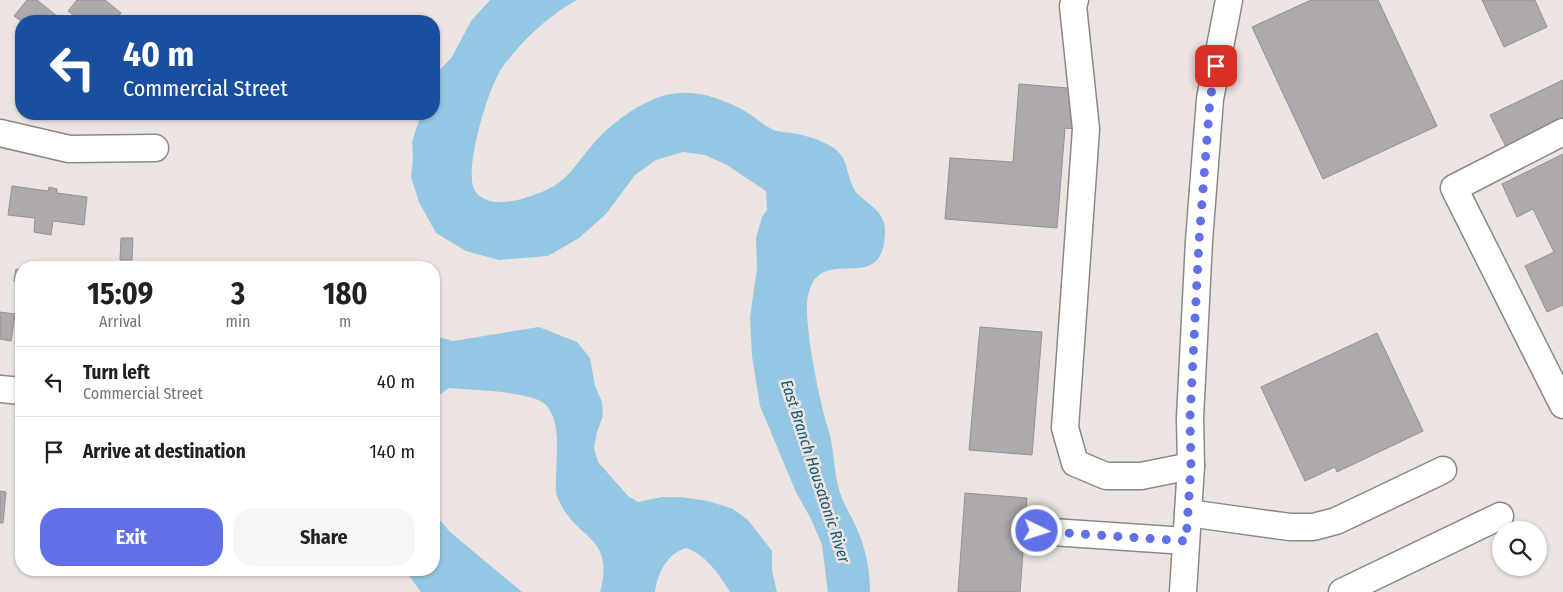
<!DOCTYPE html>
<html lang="en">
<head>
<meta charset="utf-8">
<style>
	:root { --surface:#fff; --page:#f6f6f6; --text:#202124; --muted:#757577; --line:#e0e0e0; --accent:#6270e8 }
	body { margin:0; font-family:"Fira Sans Condensed",sans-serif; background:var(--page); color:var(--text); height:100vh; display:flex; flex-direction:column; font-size:19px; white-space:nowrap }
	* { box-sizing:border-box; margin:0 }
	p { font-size:16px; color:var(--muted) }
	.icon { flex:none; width:28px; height:28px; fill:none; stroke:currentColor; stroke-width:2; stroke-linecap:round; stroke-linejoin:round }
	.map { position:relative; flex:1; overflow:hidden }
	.sheet { position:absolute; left:15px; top:261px; width:425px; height:315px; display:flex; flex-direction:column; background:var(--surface); border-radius:20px; box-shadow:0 1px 4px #0004 }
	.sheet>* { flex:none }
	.guide { position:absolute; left:15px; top:15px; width:425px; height:105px; border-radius:20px; box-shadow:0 1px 4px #0004; background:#1a4fa0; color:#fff; overflow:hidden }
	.fabs { position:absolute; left:1492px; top:521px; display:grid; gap:10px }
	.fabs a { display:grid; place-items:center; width:55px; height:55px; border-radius:50%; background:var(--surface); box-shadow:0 1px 4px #0004; font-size:25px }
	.pin { position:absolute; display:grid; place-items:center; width:42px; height:42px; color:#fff; margin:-21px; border-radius:10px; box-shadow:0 2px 8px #0006 }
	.me { position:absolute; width:55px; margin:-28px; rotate:94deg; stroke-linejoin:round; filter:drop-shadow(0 0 4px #0008) }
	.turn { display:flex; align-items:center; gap:18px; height:105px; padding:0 25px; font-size:22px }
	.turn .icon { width:65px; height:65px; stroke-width:2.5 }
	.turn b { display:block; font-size:35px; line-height:42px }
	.eta { display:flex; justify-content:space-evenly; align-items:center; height:85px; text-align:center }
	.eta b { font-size:30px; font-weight:700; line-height:35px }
	.button { display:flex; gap:10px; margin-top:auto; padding:10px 25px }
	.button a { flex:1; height:58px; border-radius:20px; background:var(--accent); color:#fff; font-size:20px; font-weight:700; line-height:58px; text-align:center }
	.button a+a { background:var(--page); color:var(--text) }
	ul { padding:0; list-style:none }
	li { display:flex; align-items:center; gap:15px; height:70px; padding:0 25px; border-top:1px solid var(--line) }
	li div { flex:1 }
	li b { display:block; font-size:19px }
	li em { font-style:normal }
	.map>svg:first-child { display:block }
	.water { fill:#94c7e3 }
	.building { fill:#aea9ac; stroke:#969094 }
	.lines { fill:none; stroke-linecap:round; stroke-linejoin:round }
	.minor-casing { stroke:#8e8885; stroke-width:29 }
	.minor { stroke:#fff; stroke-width:26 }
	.route { stroke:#6270e8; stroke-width:9; stroke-dasharray:0 16.2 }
	.labels { text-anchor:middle; stroke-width:5; stroke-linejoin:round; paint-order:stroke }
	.water-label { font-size:16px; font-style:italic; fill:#185874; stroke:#ebe4e1 }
</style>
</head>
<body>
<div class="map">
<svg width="1563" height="592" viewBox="0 0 1563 592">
	<rect width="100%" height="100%" fill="#ebe4e1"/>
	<g class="water">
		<path d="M490 0H577C549 15 523 40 503 66 489 85 464 167 474 189 476 194 482 198 487 200 498 204 510 202 522 199 533 195 544 192 554 186 571 176 581 157 594 143 601 134 611 126 620 119 664 86 696 85 745 111 755 117 764 126 774 130 781 133 790 132 797 134 812 137 835 144 843 158 848 168 849 181 855 191 861 200 877 206 883 220 886 226 885 236 884 243 876 296 810 237 807 307 807 337 817 388 825 418 827 427 831 436 832 446 835 464 835 481 842 498 846 509 853 519 857 529 866 550 870 570 870 592H828L822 545 811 519 796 492 760 406 752 356 750 317 757 269 756 238 762 217 767 210 766 191 727 165 705 155 683 152 656 160 635 175 606 214 579 238 548 256 499 260 466 251 436 233 419 202 411 177 413 159 412 142 421 114H434V76L452 57 471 21Z"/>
		<path d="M539 327 577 342 590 358 595 386 602 402 603 415 597 432 594 448 598 462 628 496 638 502 662 497H680L708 501 733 509 748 520 772 551V571L777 592H730C720 575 705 554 686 548 667 554 658 572 655 592H600C616 534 574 540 558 498 555 493 556 485 556 479 556 457 562 422 546 405 534 391 469 390 449 388L434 399V336L453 341Z"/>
		<polygon points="434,513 450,532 522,592 421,592 405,570 434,570"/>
	</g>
	<g class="building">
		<polygon points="27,0 37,0 62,20 61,21 21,21 14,16"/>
		<polygon points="77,0 105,0 121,13 114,21 81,21 68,11"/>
		<polygon points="1311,0 1378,0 1437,126 1323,179 1252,27"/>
		<polygon points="1482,0 1535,0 1547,27 1504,47"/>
		<polygon points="1563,80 1563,122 1507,149 1490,115"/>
		<polygon points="1019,84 1080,89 1077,129 1065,128 1057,228 945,219 950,158 1013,162"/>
		<polygon points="1563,154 1563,305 1547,312 1525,266 1554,252 1533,209 1517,217 1502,184"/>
		<polygon points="12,186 48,191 49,187 57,189 57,193 87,197 84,225 53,221 51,235 34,232 35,218 8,215"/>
		<polygon points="121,238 133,238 132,260 120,260"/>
		<polygon points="16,269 21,270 21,282 14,281"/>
		<polygon points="0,312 15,314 11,341 0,339"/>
		<polygon points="980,327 1042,332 1032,455 969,450"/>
		<polygon points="1377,333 1423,431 1337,472 1335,467 1305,481 1261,387"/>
		<polygon points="0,491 6,492 3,523 0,523"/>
		<polygon points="965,493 1027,498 1020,592 958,592"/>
	</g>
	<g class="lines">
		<g class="minor-casing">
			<g id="minor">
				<polyline points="1075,0 1073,6 1086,129 1065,428 1075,463 1106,476 1141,476 1191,466"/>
				<polyline points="1563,132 1454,188 1563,405"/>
				<polyline points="0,133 69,149 155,148"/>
				<polyline points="0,389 21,391"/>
				<polyline points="1188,513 1290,527 1313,527 1336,521 1443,470"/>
				<polyline points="1037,531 1186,541"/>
				<polyline points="1183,592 1191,466 1190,418 1199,241 1210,99 1229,0"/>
				<polyline points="1342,592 1500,516"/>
			</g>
		</g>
		<use href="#minor" class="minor"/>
	</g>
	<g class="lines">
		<polyline class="route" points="1037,531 1186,541 1191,466 1190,418 1199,241 1210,100 1216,66"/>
	</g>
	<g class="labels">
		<g class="water-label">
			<text transform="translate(816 471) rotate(72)" y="6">East Branch Housatonic River</text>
		</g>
	</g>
</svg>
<div class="fabs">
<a><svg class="icon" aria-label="search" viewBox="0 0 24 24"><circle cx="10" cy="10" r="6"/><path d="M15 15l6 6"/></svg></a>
</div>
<div class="pin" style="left:1216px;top:66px;background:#d93025"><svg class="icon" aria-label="arrive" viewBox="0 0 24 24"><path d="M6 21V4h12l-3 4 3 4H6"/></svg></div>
<svg class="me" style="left:1037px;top:531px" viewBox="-20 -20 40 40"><circle r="17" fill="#6270e8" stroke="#fff" stroke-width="3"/><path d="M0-11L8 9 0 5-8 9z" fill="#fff"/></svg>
<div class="guide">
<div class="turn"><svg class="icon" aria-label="left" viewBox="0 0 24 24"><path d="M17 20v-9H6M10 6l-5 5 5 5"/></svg><div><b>40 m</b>Commercial Street</div></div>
</div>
<section class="sheet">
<div class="eta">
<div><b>15:09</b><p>Arrival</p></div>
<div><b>3</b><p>min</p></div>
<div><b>180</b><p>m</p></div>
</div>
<ul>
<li><svg class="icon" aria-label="left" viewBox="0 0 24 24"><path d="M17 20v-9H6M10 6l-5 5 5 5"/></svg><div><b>Turn left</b><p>Commercial Street</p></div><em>40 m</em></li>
<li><svg class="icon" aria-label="arrive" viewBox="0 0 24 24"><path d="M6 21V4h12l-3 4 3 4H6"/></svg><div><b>Arrive at destination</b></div><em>140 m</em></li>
</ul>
<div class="button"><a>Exit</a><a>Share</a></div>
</section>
</div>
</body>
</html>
